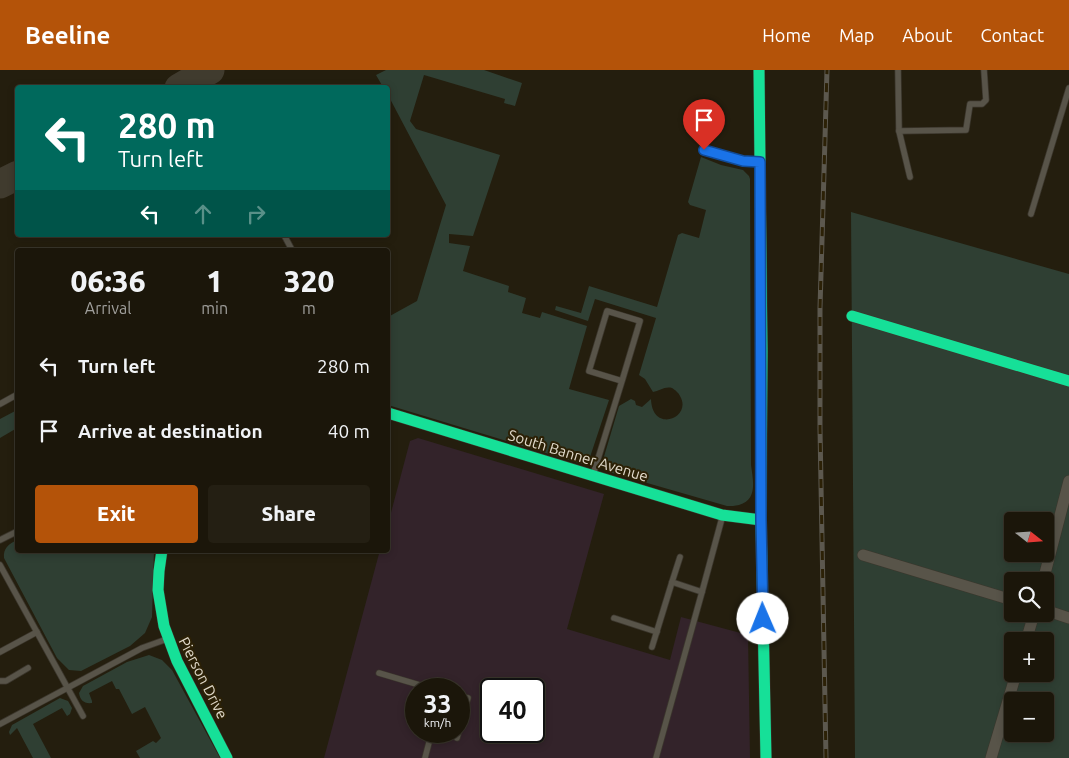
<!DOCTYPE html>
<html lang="en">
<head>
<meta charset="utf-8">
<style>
	:root { --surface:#1b160a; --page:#241f13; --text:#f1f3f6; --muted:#a09f9c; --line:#39352b; --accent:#b45309 }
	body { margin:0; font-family:Ubuntu,sans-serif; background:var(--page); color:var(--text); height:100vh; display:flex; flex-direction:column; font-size:19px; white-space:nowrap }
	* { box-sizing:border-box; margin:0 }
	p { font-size:16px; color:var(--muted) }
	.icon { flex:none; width:28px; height:28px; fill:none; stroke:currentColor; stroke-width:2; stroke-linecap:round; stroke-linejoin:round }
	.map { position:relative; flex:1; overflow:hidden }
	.details { position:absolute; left:15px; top:178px; width:375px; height:305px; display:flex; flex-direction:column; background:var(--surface); border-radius:5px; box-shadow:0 2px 8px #0003,0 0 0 1px var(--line) }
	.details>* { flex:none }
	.banner { position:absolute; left:15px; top:15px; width:375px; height:152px; border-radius:5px; box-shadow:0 2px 8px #0003,0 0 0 1px var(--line); background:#00695c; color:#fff; overflow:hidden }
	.needle { width:32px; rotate:107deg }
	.tools { position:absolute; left:1004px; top:442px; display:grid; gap:10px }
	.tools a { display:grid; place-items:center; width:50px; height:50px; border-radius:5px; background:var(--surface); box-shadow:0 2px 8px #0003,0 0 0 1px var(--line); font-size:25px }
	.speed { position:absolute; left:405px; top:608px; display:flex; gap:10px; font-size:25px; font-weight:700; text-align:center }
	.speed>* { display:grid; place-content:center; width:65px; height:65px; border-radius:50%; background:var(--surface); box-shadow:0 2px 8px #0003,0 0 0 1px var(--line); line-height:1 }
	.speed small { font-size:12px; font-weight:400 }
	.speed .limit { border:2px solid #111; border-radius:8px; background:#fff; color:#111 }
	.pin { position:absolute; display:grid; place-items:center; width:42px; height:42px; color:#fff; margin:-51px -21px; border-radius:50% 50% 50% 0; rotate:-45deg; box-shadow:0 0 5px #0007 }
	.pin .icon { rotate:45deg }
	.me { position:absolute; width:55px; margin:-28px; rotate:359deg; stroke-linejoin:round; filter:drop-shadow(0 0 4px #0008) }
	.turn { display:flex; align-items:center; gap:18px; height:105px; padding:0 20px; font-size:22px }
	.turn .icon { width:65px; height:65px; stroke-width:2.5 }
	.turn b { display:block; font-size:35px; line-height:42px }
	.lanes { display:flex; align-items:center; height:48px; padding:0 20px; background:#0003; justify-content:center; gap:25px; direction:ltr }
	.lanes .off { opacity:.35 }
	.eta { display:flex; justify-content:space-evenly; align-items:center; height:85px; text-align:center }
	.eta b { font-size:30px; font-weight:800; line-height:35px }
	.primary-button { display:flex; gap:10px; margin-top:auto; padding:10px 20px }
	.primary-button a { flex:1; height:58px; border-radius:5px; background:var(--accent); color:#fff; font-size:20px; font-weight:800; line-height:58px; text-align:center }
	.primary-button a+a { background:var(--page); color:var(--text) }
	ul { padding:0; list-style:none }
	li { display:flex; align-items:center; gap:15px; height:65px; padding:0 20px }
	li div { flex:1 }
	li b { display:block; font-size:19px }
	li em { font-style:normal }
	header { display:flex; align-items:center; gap:30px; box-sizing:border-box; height:70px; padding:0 25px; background:var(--accent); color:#fff }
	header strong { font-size:24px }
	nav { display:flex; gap:28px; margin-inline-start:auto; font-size:18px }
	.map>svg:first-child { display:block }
	.commercial { fill:#33232a; fill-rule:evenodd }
	.green { fill:#2f3f33; fill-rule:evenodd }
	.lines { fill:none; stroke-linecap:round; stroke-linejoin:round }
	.taxiway { stroke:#403b2e; stroke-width:29 }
	.lane-casing { stroke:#3c372d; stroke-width:7 }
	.street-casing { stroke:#3c372d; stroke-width:12 }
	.fast-casing { stroke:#3c372d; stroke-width:12 }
	.lane { stroke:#585449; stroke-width:5.5 }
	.street { stroke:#585449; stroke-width:11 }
	.fast { stroke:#16e098; stroke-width:11 }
	.rail-casing { stroke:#5c584e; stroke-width:5 }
	.rail { stroke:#2c2106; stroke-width:3; stroke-dasharray:9; stroke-linecap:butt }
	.route-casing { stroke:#114b97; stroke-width:12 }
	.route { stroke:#1a73e8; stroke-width:9 }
	.labels { text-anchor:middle; stroke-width:4; stroke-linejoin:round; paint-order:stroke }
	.street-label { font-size:15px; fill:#e0d9ca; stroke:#2c2106 }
</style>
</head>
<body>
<header>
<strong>Beeline</strong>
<nav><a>Home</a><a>Map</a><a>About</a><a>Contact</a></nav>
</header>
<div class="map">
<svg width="1069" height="688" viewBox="0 0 1069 688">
	<rect width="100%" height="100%" fill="#241e0e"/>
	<path class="commercial" d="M418 368 604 424 567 559 670 590 681 547 748 565 750 688H324L380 480H388V454L410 371ZM416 619H459V661H416ZM491 619H534V661H491Z"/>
	<g class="green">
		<polygon points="386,0 484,0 522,13 515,36 504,33 505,29 424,5 410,51 416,59 500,85 473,166 449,164 449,173 470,176 463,201 509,216 508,222 526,228 522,243 540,248 542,242 587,256 569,319 609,330 588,393 582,394 388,335 388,247 417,231 446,135 388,25 388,18 383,17 376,5"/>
		<path d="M701 87 721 95 743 100 749 106 750 109 751 395C753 410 758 430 739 435 735 436 731 436 727 436L609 402 605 399 603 390 619 336 631 329 635 331 636 335 642 337 651 329C652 364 693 348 680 326 679 323 675 320 672 318 665 316 659 321 653 322L645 309 639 305 656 248 595 229 588 251 555 240 556 236 581 243 589 216 657 237 678 165 682 163 699 168 706 140 690 135 688 132Z"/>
		<path d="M851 142 1069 204V688H855ZM1012 451H1045V484H1012ZM1012 511H1045V544H1012ZM1012 571H1045V604H1012ZM1012 631H1045V664H1012Z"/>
		<polygon points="17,340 17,358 0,368 0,349"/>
		<path d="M17 470 18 480H154L152 547 145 563 130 576 81 601 69 600 57 588 4 488C3 478 9 474 17 470Z"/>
		<path d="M149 585 162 590 172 600 220 688H140L136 681 153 671 156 673 161 668 145 637 132 644 119 619H116L112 611 89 623 92 631V633C84 634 80 630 79 623L83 616 127 592Z"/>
		<polygon points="60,628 68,631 72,638 70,644 67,646 62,638 33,654 51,688 33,688 17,658 10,665 9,662 12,655"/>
	</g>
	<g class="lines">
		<g class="taxiway">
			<polyline points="179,18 210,0"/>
			<polyline points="0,114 18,105"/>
		</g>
		<g class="lane-casing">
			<g id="lane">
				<polyline points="898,0 899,61"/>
				<polyline points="704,80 743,91 758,92"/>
				<polyline points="910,107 899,61 966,60 970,34 982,34 986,30 984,0"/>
				<polyline points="1031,144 1069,18"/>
				<polyline points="284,165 292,180"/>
				<polyline points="0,334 18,324"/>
				<polyline points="593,405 622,311 589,301 607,241 640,251 622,311"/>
				<polyline points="0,470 18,461"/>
				<polyline points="680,487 672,512 702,522 722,448"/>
				<polyline points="0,495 83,646"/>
				<polyline points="614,548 657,562"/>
				<polyline points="652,577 672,512"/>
				<polyline points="0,582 37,562"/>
				<polyline points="379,603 433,619"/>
				<polyline points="0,611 6,611 28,598"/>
				<polyline points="0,654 142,578 167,569"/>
				<polyline points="457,668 468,628 459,626"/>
				<polyline points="425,688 432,661"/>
				<polyline points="656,688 702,522"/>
			</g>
		</g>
		<g class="street-casing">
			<g id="street">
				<polyline points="863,485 1012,530"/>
				<polyline points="1043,511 1069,411"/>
				<polyline points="1045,540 1069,548"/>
				<polyline points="1026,571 1034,544"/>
				<polyline points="991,688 1016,604"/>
			</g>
		</g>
		<g class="fast-casing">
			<g id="fast">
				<polyline points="759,0 762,281 761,450 766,688"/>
				<polyline points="852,246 1069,311"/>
				<polyline points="388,343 722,445 761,450"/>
				<polyline points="162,480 159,501 158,520 164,556 177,591 227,688"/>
			</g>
		</g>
		<use href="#lane" class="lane"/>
		<use href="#street" class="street"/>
		<use href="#fast" class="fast"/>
		<g class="rail-casing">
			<polyline id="rail" points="826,688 820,359 820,238 827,0"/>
		</g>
		<use href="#rail" class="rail"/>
	</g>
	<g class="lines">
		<g class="route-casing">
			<polyline id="route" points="704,80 743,91 760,92 761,450 763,549"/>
		</g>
		<use href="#route" class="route"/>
	</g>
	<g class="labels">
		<g class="street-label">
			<text transform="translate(578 386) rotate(17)" y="5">South Banner Avenue</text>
			<text transform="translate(203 608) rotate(63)" y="5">Pierson Drive</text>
		</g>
	</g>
</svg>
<div class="tools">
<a><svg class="needle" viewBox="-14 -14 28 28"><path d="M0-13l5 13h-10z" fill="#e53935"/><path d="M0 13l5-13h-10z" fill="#a09f9c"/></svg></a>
<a><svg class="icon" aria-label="search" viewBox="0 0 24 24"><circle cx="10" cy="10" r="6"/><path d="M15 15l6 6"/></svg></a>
<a>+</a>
<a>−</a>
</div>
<div class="speed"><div>33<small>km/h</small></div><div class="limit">40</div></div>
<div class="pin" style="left:704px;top:80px;background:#d93025"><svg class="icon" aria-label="arrive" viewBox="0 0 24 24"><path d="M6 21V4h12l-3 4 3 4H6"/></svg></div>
<svg class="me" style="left:763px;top:549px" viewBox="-20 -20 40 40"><circle r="19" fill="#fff"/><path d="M0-13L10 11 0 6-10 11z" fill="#1a73e8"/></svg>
<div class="banner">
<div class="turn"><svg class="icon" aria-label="left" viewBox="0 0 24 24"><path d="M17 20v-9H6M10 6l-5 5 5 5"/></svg><div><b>280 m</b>Turn left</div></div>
<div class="lanes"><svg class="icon" aria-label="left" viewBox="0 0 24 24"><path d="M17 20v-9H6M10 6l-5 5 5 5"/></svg><svg class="icon off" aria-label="ahead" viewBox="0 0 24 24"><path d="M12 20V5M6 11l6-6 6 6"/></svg><svg class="icon off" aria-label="right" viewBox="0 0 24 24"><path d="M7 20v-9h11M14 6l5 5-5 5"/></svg></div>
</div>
<section class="details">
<div class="eta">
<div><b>06:36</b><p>Arrival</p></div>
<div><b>1</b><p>min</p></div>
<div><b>320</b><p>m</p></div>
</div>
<ul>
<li><svg class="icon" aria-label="left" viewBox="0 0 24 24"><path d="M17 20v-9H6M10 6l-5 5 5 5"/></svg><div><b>Turn left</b></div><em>280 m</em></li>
<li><svg class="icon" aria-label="arrive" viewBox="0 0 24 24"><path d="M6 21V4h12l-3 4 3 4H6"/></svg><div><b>Arrive at destination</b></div><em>40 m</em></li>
</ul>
<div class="primary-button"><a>Exit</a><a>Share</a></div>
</section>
</div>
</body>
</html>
